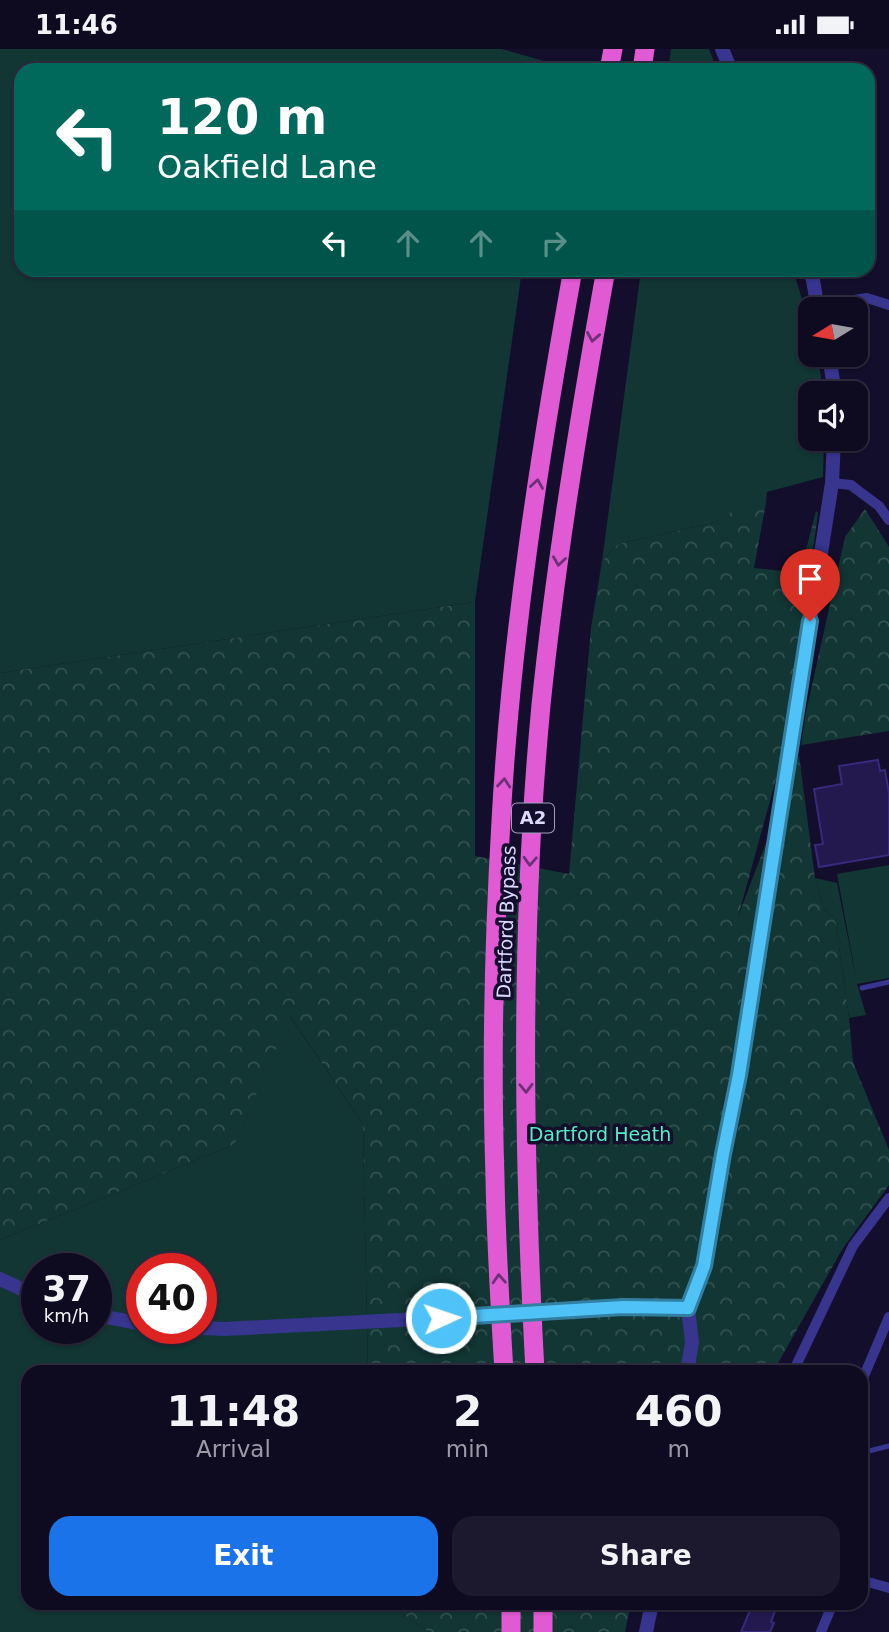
<!DOCTYPE html>
<html lang="en">
<head>
<meta charset="utf-8">
<style>
	:root { --surface:#0e0a20; --page:#1c182d; --text:#f1f3f6; --muted:#9b9aa5; --line:#2e2b3e; --accent:#1a73e8 }
	body { margin:0; font-family:"DejaVu Sans",sans-serif; background:var(--page); color:var(--text); height:100vh; display:flex; flex-direction:column; font-size:26px; white-space:nowrap }
	* { box-sizing:border-box; margin:0 }
	p { font-size:23px; color:var(--muted) }
	.icon { flex:none; width:38px; height:38px; fill:none; stroke:currentColor; stroke-width:2; stroke-linecap:round; stroke-linejoin:round }
	.map { position:relative; flex:1; overflow:hidden }
	.sheet { position:absolute; left:21px; top:1316px; width:847px; height:245px; display:flex; flex-direction:column; background:var(--surface); border-radius:21px; box-shadow:0 2px 5px #0004,0 0 0 2px var(--line) }
	.sheet>* { flex:none }
	.banner { position:absolute; left:14px; top:14px; width:861px; height:214px; border-radius:21px; box-shadow:0 2px 5px #0004,0 0 0 2px var(--line); background:#00695c; color:#fff; overflow:hidden }
	.needle { width:46px; rotate:259deg }
	.controls { position:absolute; left:798px; top:248px; display:grid; gap:14px }
	.controls a { display:grid; place-items:center; width:70px; height:70px; border-radius:14px; background:var(--surface); box-shadow:0 2px 5px #0004,0 0 0 2px var(--line); font-size:35px }
	.speed { position:absolute; left:21px; top:1204px; display:flex; gap:14px; font-size:35px; font-weight:700; text-align:center }
	.speed>* { display:grid; place-content:center; width:91px; height:91px; border-radius:50%; background:var(--surface); box-shadow:0 2px 5px #0004,0 0 0 2px var(--line); line-height:1 }
	.speed small { font-size:18px; font-weight:400 }
	.speed .limit { border:10px solid #d22; background:#fff; color:#111 }
	.pin { position:absolute; display:grid; place-items:center; width:60px; height:60px; color:#fff; margin:-72px -30px; border-radius:50% 50% 50% 0; rotate:-45deg; box-shadow:0 0 7px #0007 }
	.pin .icon { rotate:45deg }
	.me { position:absolute; width:77px; margin:-38px; rotate:87deg; stroke-linejoin:round; filter:drop-shadow(0 0 5px #0008) }
	.turn { display:flex; align-items:center; gap:24px; height:147px; padding:0 28px; font-size:32px }
	.turn .icon { width:91px; height:91px; stroke-width:2.5 }
	.turn b { display:block; font-size:49px; line-height:60px }
	.lanes { display:flex; align-items:center; height:66px; padding:0 28px; background:#0003; justify-content:center; gap:35px; direction:ltr }
	.lanes .off { opacity:.35 }
	.eta { display:flex; justify-content:space-evenly; align-items:center; height:119px; text-align:center }
	.eta b { font-size:42px; font-weight:600; line-height:49px }
	.button { display:flex; gap:14px; margin-top:auto; padding:14px 28px }
	.button a { flex:1; height:80px; border-radius:21px; background:var(--accent); color:#fff; font-size:28px; font-weight:600; line-height:80px; text-align:center }
	.button a+a { background:var(--page); color:var(--text) }
	.status { display:flex; justify-content:space-between; align-items:center; height:49px; padding:0 35px; background:var(--surface); direction:ltr }
	.status svg { height:19px; fill:currentColor }
	.map>svg:first-child { display:block }
	.green { fill:#113634; fill-rule:evenodd }
	.forest { fill:url(#forest-crowns) }
	.building { fill:#23194e; stroke:#38297c; stroke-width:2 }
	.lines { fill:none; stroke-linecap:round; stroke-linejoin:round }
	.service { stroke:#37358e; stroke-width:5 }
	.minor { stroke:#37358e; stroke-width:10 }
	.tertiary { stroke:#37358e; stroke-width:14 }
	.trunk { stroke:#e05ad4; stroke-width:19 }
	.tertiary-bridge { stroke:#37358e; stroke-width:14 }
	.oneway { stroke:#6f3077 }
	.route-casing { stroke:#337fa1; stroke-width:18 }
	.route { stroke:#4fc3f7; stroke-width:12 }
	.labels { text-anchor:middle; stroke-width:7; stroke-linejoin:round; paint-order:stroke }
	.shield { fill:#130e2b; stroke:#a09cbf; stroke-width:2 }
	.shield-label { font-size:18px; font-weight:bold; fill:#ddd9ff }
	.street-label { font-size:19px; fill:#ddd9ff; stroke:#130e2b }
	.park-label { font-size:19px; fill:#59ebc4; stroke:#130e2b }
</style>
</head>
<body>
<div class="status"><b>11:46</b><svg viewBox="0 0 49 12"><path d="M0 12V9h3v3zM5 12V6h3v6zM10 12V3h3v9zM15 12V0h3v12zM26 1h20v11H26zM47 4h2v5h-2z"/></svg></div>
<div class="map">
<svg width="889" height="1583" viewBox="0 0 889 1583">
	<defs>
		<pattern id="forest-crowns" width="20" height="18" patternUnits="userSpaceOnUse" patternTransform="scale(1.75)"><rect width="20" height="18" fill="#113634"/><path d="M2 6a3 3 0 1 1 6 0M12 15a3 3 0 1 1 6 0" fill="none" stroke="#335252"/></pattern>
	</defs>
	<rect width="100%" height="100%" fill="#130e2b"/>
	<g class="green">
		<polygon points="0,0 502,0 551,14 550,21 21,21 21,220 522,221 475,553 0,624"/>
		<polygon points="671,0 709,0 717,21 668,21"/>
		<polygon points="641,221 793,221 810,276 810,306 817,306 821,328 822,345 810,345 810,390 824,390 823,428 767,443 766,454 748,454 713,474 618,495 602,512"/>
		<polygon points="889,816 889,929 857,935 866,966 849,969 835,869 824,860 815,829 837,834 857,934 837,825"/>
		<path d="M289 966 363 1075 368 1323H28V1554H387L429 1583H0V1191L235 1095ZM37 1220H96V1279H37ZM142 1220H201V1279H142Z"/>
	</g>
	<g class="forest">
		<polygon points="748,453 766,454 754,519 800,524 816,462 818,464 798,613 782,708 738,868 799,706 815,829 824,860 835,869 849,969 853,1013 889,1101 889,1136 843,1199 773,1323 368,1323 363,1075 290,967 235,1095 0,1191 0,624 475,553 475,807 569,825 591,579 602,512 618,495 713,474"/>
		<polygon points="865,460 889,498 889,682 801,696 806,663 845,488"/>
		<polygon points="387,1554 631,1554 625,1583 429,1583"/>
	</g>
	<g class="building">
		<polygon points="878,711 880,722 885,721 889,744 889,806 819,818 815,796 823,795 814,740 842,735 839,717"/>
		<polygon points="753,1554 778,1554 771,1573 774,1574 770,1583 741,1583"/>
	</g>
	<g class="lines">
		<g class="service">
			<polyline points="862,939 889,933"/>
			<polyline points="861,1398 869,1402 889,1397"/>
		</g>
		<g class="minor">
			<polyline points="817,257 867,249 889,256"/>
			<polyline points="832,434 851,436 856,440 879,457 889,471"/>
			<polyline points="793,1323 853,1197 889,1149"/>
			<polyline points="861,1334 889,1268"/>
			<polyline points="861,1531 889,1539"/>
			<polyline points="821,1583 833,1554"/>
		</g>
		<g class="tertiary">
			<polyline points="722,0 731,21"/>
			<polyline points="809,220 813,231 818,261"/>
			<polyline points="829,306 835,345"/>
			<polyline points="0,1230 37,1247"/>
			<polyline points="577,1261 623,1258 688,1259"/>
			<polyline points="96,1266 142,1275"/>
			<polyline points="201,1279 224,1280 441,1269"/>
			<polyline points="687,1323 692,1293 688,1259 704,1217 723,1105 739,1026 787,709 818,523 832,434 834,390"/>
			<polyline points="646,1583 652,1554"/>
		</g>
		<g class="trunk">
			<polyline points="609,21 613,0"/>
			<polyline points="642,21 645,0"/>
			<path d="M504 1323C500 1258 496 1193 495 1128 491 1010 494 891 501 772 511 587 540 403 573 220"/>
			<path d="M535 1323C523 1101 520 878 541 656 556 510 580 365 606 220"/>
			<polyline points="511,1583 511,1554"/>
			<polyline points="543,1583 543,1554"/>
		</g>
		<polyline class="tertiary-bridge" points="441,1269 577,1261"/>
	</g>
	<defs><path id="oneway-chevron" d="M-2-3.5L2.5 0L-2 3.5" fill="none" stroke-width="1.6" stroke-linecap="round" stroke-linejoin="round" transform="scale(1.75)"/></defs>
	<g class="oneway">
		<use href="#oneway-chevron" transform="translate(593 288) rotate(100)"/>
		<use href="#oneway-chevron" transform="translate(537 435) rotate(-81)"/>
		<use href="#oneway-chevron" transform="translate(559 512) rotate(98)"/>
		<use href="#oneway-chevron" transform="translate(504 734) rotate(-85)"/>
		<use href="#oneway-chevron" transform="translate(530 812) rotate(93)"/>
		<use href="#oneway-chevron" transform="translate(526 1039) rotate(89)"/>
		<use href="#oneway-chevron" transform="translate(499 1230) rotate(-93)"/>
	</g>
	<g class="lines">
		<g class="route-casing">
			<polyline id="route" points="441,1269 623,1258 688,1259 704,1217 723,1105 739,1026 810,572"/>
		</g>
		<use href="#route" class="route"/>
	</g>
	<g class="labels">
		<rect class="shield" x="512" y="754.5" width="42" height="29" rx="5"/>
		<g class="shield-label">
			<text x="533" y="775">A2</text>
		</g>
		<g class="street-label">
			<text transform="translate(506 873) rotate(-88)" y="7">Dartford Bypass</text>
		</g>
		<g class="park-label">
			<text x="600" y="1092">Dartford Heath</text>
		</g>
	</g>
</svg>
<div class="controls">
<a><svg class="needle" viewBox="-14 -14 28 28"><path d="M0-13l5 13h-10z" fill="#e53935"/><path d="M0 13l5-13h-10z" fill="#9b9aa5"/></svg></a>
<a><svg class="icon" aria-label="sound" viewBox="0 0 24 24"><path d="M4 9h4l5-4v14l-5-4H4zM17 9q2 3 0 6"/></svg></a>
</div>
<div class="speed"><div>37<small>km/h</small></div><div class="limit">40</div></div>
<div class="pin" style="left:810px;top:572px;background:#d93025"><svg class="icon" aria-label="arrive" viewBox="0 0 24 24"><path d="M6 21V4h12l-3 4 3 4H6"/></svg></div>
<svg class="me" style="left:441px;top:1269px" viewBox="-20 -20 40 40"><circle r="17" fill="#4fc3f7" stroke="#fff" stroke-width="3"/><path d="M0-11L8 9 0 5-8 9z" fill="#fff"/></svg>
<div class="banner">
<div class="turn"><svg class="icon" aria-label="left" viewBox="0 0 24 24"><path d="M17 20v-9H6M10 6l-5 5 5 5"/></svg><div><b>120 m</b>Oakfield Lane</div></div>
<div class="lanes"><svg class="icon" aria-label="left" viewBox="0 0 24 24"><path d="M17 20v-9H6M10 6l-5 5 5 5"/></svg><svg class="icon off" aria-label="ahead" viewBox="0 0 24 24"><path d="M12 20V5M6 11l6-6 6 6"/></svg><svg class="icon off" aria-label="ahead" viewBox="0 0 24 24"><path d="M12 20V5M6 11l6-6 6 6"/></svg><svg class="icon off" aria-label="right" viewBox="0 0 24 24"><path d="M7 20v-9h11M14 6l5 5-5 5"/></svg></div>
</div>
<section class="sheet">
<div class="eta">
<div><b>11:48</b><p>Arrival</p></div>
<div><b>2</b><p>min</p></div>
<div><b>460</b><p>m</p></div>
</div>
<div class="button"><a>Exit</a><a>Share</a></div>
</section>
</div>
</body>
</html>
